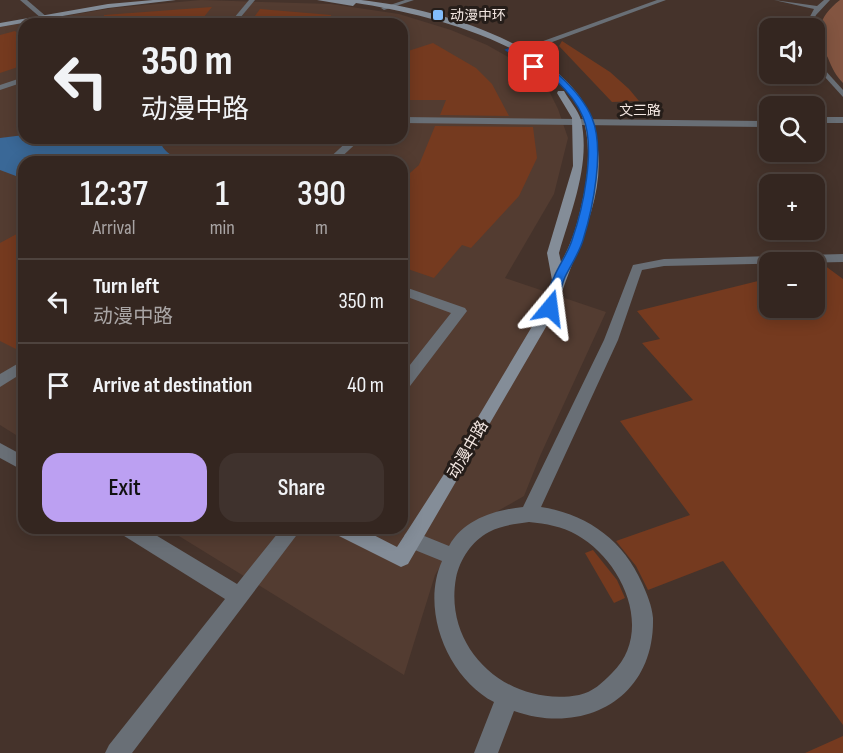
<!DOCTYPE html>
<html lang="en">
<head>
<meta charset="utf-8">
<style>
	:root { --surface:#342620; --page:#3f322d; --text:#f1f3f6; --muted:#a9a5a5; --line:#4e433e; --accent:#bca0f2 }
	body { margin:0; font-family:"Sofia Sans Condensed","Noto Sans SC",sans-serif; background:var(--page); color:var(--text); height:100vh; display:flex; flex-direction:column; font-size:22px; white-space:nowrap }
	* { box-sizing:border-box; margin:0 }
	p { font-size:20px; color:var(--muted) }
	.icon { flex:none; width:33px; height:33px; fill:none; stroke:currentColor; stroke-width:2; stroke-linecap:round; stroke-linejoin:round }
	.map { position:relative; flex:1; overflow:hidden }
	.drawer { position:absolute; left:18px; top:156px; width:390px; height:378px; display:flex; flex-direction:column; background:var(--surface); border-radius:18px; box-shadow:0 3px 15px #0003,0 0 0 2px var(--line) }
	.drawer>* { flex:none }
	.top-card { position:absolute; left:18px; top:18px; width:390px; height:126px; border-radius:18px; box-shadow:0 3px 15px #0003,0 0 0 2px var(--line); background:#342620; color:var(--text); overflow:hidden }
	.tools { position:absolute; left:759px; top:18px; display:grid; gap:12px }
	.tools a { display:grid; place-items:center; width:66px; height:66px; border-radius:12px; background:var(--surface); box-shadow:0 3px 15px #0003,0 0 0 2px var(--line); font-size:30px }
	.pin { position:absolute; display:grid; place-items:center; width:51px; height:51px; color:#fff; margin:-26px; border-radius:12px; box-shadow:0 3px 9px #0006 }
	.me { position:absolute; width:66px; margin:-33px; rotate:16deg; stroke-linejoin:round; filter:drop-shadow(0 0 4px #0008) }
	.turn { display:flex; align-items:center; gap:21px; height:126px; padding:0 24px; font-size:27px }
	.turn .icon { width:78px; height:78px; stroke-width:2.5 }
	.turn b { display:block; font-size:42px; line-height:51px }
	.eta { display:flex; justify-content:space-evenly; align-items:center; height:102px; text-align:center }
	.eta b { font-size:36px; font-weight:600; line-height:42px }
	.cta { display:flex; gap:12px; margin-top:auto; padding:12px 24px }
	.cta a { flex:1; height:69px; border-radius:18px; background:var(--accent); color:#111; font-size:24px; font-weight:600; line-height:69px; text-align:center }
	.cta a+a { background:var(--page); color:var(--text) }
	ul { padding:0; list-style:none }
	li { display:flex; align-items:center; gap:18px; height:84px; padding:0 24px; border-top:2px solid var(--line) }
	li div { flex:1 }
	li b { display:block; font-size:22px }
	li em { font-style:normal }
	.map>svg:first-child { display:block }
	.built { fill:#533c31; fill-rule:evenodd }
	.green { fill:#835541 }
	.water { fill:#3a6897 }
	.building { fill:#753a1f }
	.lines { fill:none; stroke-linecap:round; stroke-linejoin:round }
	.street { fill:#696f76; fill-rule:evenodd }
	.secondary { fill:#848d98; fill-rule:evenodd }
	.route { fill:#1a73e8; stroke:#114b97; stroke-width:1.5 }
	.poi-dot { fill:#82bcfa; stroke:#251d19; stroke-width:2 }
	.labels { text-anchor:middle; stroke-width:6; stroke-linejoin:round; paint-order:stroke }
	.far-poi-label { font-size:14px; fill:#f3e7e2; stroke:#251d19; text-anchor:start }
	.far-street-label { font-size:14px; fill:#f3e7e2; stroke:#251d19 }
	.street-label { font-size:16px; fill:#f3e7e2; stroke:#251d19 }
</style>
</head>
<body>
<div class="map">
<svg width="843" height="753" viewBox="0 0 843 753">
	<rect width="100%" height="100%" fill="#45332b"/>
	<path class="built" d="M201 0 331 4 399 14 451 30 487 45 517 62 546 85 558 109 568 138 554 194 505 278 606 312 540 456 524 496 461 532 435 575 404 675 166 528H402V162H24V440L0 425V27L113 8ZM24 24H402V138H24Z"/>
	<path class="green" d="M840 0H843V83C836 76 832 68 828 58 815 33 817 18 840 0Z"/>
	<path class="water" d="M24 135V138H160C160 150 172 155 181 162H24V179L0 170V138Z"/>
	<g class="building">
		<polygon points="212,7 198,24 105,24 104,15"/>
		<polygon points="260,9 331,15 331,24 249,24"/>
		<polygon points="15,31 24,40 24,65 0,73 0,35"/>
		<polygon points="562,41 610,72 629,89 639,101 612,102 559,46"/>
		<polygon points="433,43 476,68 492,84 509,116 440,115 446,100 402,100 402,53"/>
		<polygon points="435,126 533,127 537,158 519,196 471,248 462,245 434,278 402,267 402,180 419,165"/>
		<polygon points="24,230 24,353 0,341 0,243"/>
		<polygon points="824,265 843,279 843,725 723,561 648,590 636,566 616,541 690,515 620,421 693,400 642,343 660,339 637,311 770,278 770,308 814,308 814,267"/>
		<polygon points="593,550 617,580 625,598 614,603 585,553"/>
		<polygon points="843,736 843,753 805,753"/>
	</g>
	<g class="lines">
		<g class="street">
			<polygon points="20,0 27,0 55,24 48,24"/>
			<polygon points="249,0 255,0 235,24 229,24"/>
			<polygon points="405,0 414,0 384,10 381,8"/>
			<polygon points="657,0 666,0 517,55 510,53"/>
			<polygon points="774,0 817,6 824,0 830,0 816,15 810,28 804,28 814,9"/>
			<polygon points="814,58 843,90 843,97 814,65"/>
			<polygon points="24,77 24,82 0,90 0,85"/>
			<polygon points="402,117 770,121 770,127 402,123"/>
			<rect x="814" y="117" width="29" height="6"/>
			<polygon points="351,138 362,138 336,162 325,162"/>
			<path d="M843 254V262L664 266 642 270 618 340 541 507C587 514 623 540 642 583 647 594 652 606 653 618 655 698 585 736 514 711L498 753H474L494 702C448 678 420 610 442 561L405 546 403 540 405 534 412 531 449 546C464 519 495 510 523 507L604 340 633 265 664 259ZM529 522C546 524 562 526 577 535 622 560 655 631 612 673 602 683 593 692 579 695 509 708 443 650 456 578 460 559 472 541 489 532 502 525 516 524 529 522Z"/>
			<polygon points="402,286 465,308 467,311 407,390 402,392 402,375 451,313 402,295"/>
			<polygon points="24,360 24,372 0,387 0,374"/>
			<polygon points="0,443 24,456 24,471 0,458"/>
			<polygon points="119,528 144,528 237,584 282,528 302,528 132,753 105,753 109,745 225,599 121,534"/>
		</g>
		<g class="secondary">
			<polygon points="153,0 176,0 108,8 0,27 0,23 108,4"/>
			<path d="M317 0C333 0 345 0 361 0 434 8 557 42 590 114 594 124 596 140 598 150 604 207 571 256 557 308L408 564 401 567 335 534 333 528H360L397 547 446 471 543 308 552 280 547 253 573 166 572 118 557 93 558 91H564C569 100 578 110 581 120 591 164 571 211 559 253L561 262C574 240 580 214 585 188 589 165 590 138 582 116 555 44 422 13 356 3L353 6Z"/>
		</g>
	</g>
	<path class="route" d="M516 46C543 57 581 91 592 118 605 149 593 208 583 240 579 253 571 265 565 277 561 286 559 298 556 308L550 312 544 308C547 298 549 286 554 277 559 265 568 253 572 240 583 209 596 148 583 117 571 88 544 70 519 53L514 51 537 65V68H532L506 50Z"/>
	<rect class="poi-dot" x="432" y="9" width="12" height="12" rx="3"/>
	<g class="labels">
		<g class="far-poi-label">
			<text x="450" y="20">动漫中环</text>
		</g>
		<g class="far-street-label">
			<text x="640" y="115">文三路</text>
		</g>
		<g class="street-label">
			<text transform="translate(467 449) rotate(-60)" y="6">动漫中路</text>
		</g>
	</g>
</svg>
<div class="tools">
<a><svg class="icon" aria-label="sound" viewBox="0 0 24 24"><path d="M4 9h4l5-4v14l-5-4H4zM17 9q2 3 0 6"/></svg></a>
<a><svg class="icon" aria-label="search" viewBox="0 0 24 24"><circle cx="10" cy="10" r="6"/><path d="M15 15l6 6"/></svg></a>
<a>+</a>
<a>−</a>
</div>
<div class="pin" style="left:534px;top:67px;background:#d93025"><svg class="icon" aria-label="arrive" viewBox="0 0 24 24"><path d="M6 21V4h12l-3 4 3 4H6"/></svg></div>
<svg class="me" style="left:550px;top:308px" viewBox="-20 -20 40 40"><path d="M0-17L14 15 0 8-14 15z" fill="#1a73e8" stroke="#fff" stroke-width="4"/></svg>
<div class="top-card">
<div class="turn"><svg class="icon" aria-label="left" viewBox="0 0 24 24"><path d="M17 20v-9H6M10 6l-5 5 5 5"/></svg><div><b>350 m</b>动漫中路</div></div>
</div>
<section class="drawer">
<div class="eta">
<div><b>12:37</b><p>Arrival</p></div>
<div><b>1</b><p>min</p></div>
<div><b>390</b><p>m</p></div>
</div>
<ul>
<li><svg class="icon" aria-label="left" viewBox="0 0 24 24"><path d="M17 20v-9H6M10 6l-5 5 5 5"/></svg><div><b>Turn left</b><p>动漫中路</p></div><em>350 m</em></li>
<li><svg class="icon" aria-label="arrive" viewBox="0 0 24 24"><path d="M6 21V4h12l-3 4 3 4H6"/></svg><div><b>Arrive at destination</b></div><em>40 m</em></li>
</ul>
<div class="cta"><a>Exit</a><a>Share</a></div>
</section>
</div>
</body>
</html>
